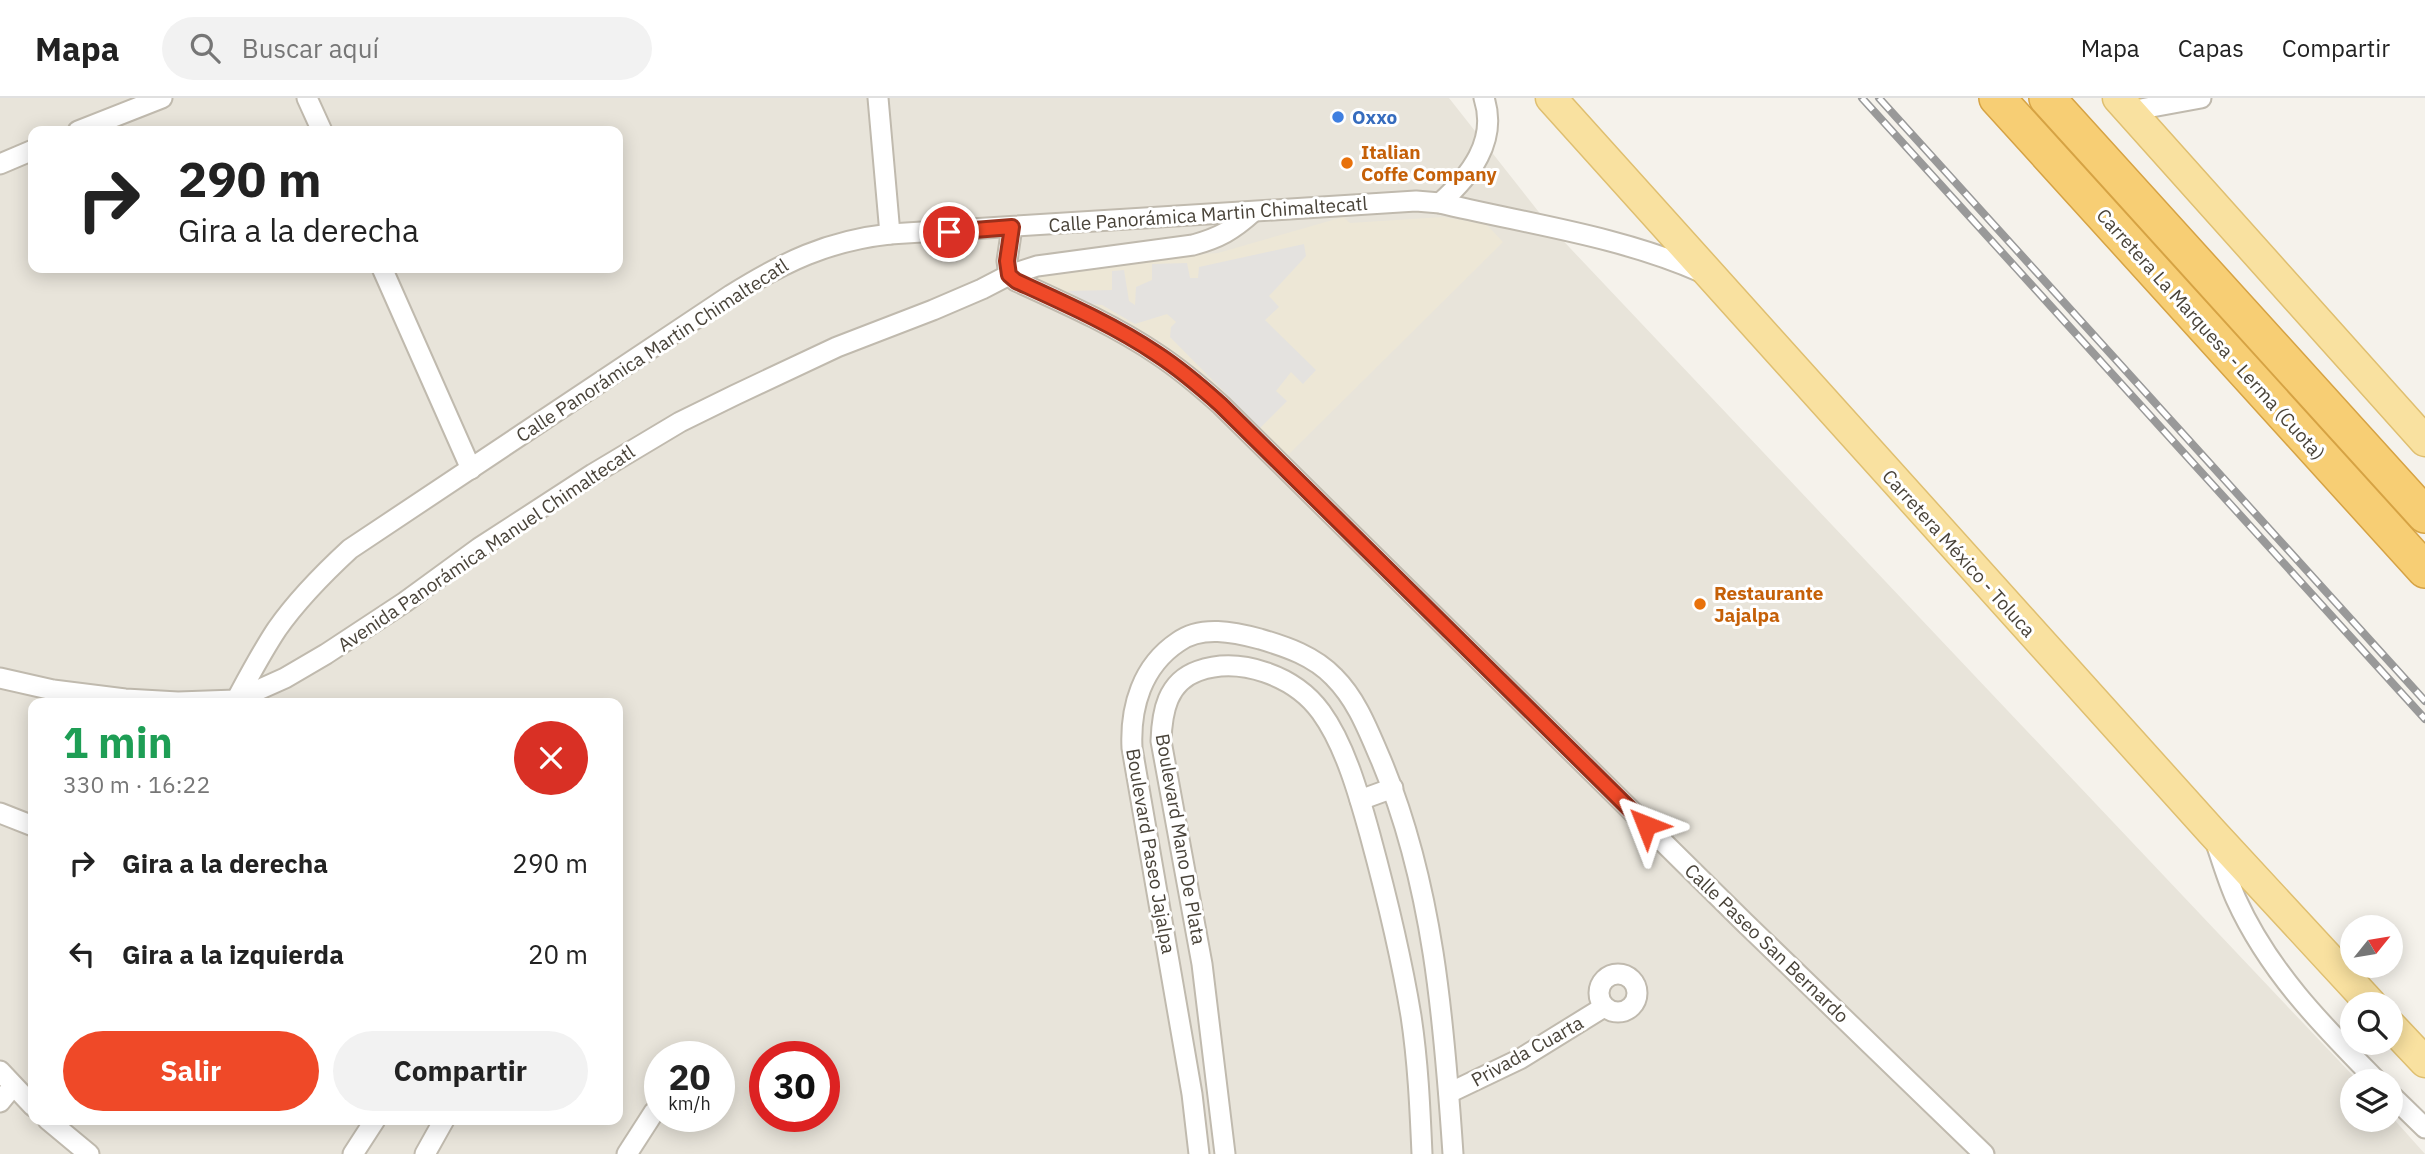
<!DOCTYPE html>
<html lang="es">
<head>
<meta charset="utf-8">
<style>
	:root { --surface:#fff; --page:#f2f2f2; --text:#222; --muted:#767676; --line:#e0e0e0; --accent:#ef4928 }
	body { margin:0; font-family:"IBM Plex Sans",sans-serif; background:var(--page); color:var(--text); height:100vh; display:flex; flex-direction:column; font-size:26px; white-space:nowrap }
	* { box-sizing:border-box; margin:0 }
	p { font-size:23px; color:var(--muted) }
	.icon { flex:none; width:38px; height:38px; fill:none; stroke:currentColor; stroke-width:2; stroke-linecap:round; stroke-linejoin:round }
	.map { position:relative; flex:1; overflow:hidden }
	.sheet { position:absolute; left:28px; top:600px; width:595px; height:427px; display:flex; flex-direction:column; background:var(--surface); border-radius:14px; box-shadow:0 4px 18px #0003 }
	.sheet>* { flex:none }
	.guide { position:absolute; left:28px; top:28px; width:595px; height:147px; border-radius:14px; box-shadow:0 4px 18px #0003; background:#fff; color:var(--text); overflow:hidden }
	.needle { width:46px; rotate:60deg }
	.tools { position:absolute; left:2340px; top:817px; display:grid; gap:14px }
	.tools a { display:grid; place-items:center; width:63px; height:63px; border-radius:50%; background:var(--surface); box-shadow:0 4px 18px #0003; font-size:35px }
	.speed { position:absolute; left:644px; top:943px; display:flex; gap:14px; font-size:35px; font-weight:700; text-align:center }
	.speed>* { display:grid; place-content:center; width:91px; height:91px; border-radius:50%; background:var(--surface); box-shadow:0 4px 18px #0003; line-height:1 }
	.speed small { font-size:18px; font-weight:400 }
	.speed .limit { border:10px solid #d22; background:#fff; color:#111 }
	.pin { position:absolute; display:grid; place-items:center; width:60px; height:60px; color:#fff; margin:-30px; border:4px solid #fff; border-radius:50%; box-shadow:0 2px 7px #0007 }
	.me { position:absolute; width:77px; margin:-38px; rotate:315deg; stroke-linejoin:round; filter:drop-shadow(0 0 5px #0008) }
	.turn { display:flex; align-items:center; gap:24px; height:147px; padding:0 35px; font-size:32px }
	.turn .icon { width:91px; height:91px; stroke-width:2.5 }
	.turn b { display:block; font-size:49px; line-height:60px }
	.round { display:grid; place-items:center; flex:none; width:74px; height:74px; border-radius:37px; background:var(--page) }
	.overview { display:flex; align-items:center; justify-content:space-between; height:119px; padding:0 35px }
	h1 { font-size:42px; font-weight:700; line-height:52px; color:#1e9e55 }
	.action { display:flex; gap:14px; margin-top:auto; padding:14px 35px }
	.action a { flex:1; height:80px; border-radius:42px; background:var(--accent); color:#fff; font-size:28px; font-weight:700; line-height:80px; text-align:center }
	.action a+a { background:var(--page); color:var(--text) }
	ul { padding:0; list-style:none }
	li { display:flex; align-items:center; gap:21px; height:91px; padding:0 35px }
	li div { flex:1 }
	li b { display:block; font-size:26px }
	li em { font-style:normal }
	header { display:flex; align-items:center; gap:42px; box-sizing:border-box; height:98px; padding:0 35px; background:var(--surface); border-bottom:2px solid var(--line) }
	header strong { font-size:33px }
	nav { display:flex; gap:38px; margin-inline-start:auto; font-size:24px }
	.search { width:490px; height:63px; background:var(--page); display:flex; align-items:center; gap:18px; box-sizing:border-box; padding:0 24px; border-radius:38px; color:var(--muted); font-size:26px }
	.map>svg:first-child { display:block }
	.residential { fill:#e8e4da; fill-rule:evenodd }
	.education { fill:#ede7d6 }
	.parking { fill:#e4e2df }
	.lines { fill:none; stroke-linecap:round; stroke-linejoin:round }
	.minor-casing { stroke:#c0baae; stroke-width:23 }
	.primary-casing { stroke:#dfbf70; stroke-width:33 }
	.motorway-casing { stroke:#d6a344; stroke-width:38 }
	.minor { stroke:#fff; stroke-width:19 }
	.primary { stroke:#f9e1a0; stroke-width:30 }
	.motorway { stroke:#f7ce74; stroke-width:35 }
	.rail-casing { stroke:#999; stroke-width:8 }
	.rail { stroke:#fff; stroke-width:5; stroke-dasharray:16; stroke-linecap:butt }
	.route-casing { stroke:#9b2f1a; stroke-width:18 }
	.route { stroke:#ef4928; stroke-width:12 }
	.shop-dot { fill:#3f7fe0; stroke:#fff; stroke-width:2.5 }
	.food-dot { fill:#e8710a; stroke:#fff; stroke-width:2.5 }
	.labels { text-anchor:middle; stroke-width:6; stroke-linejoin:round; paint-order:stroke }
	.shop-label { font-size:19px; font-weight:bold; fill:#366cbe; stroke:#fff; text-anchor:start }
	.food-label { font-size:19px; font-weight:bold; fill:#c56008; stroke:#fff; text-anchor:start }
	.street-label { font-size:19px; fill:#494339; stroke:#fff }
</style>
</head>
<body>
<header>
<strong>Mapa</strong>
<div class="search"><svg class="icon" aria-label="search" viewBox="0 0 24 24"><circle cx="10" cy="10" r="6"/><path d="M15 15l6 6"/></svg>Buscar aquí</div>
<nav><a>Mapa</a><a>Capas</a><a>Compartir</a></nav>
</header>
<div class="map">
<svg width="2425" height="1056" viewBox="0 0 2425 1056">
	<rect width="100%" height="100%" fill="#f5f2eb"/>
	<path class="residential" d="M0 0H1449L1553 132 2358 983 2352 984V1022H2390L2391 1018 2425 1056H0ZM33 33H618V170H33ZM33 606H618V1022H33ZM660 959H719V1018H660ZM765 959H824V1018H765Z"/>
	<polygon class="education" points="1343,119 1350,125 1443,119 1486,126 1503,144 1287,358 1208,279 1156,241 1095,207 1022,177 1126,162 1218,155"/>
	<polygon class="parking" points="1304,146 1306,158 1269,198 1279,209 1265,222 1316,272 1303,286 1291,274 1276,293 1287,303 1260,330 1170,239 1171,229 1176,224 1167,216 1135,226 1102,207 1091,206 1067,193 1112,192 1112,173 1124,172 1129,203 1135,207 1136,189 1152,182 1152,166 1187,165 1190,180 1198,180 1199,169"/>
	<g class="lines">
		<g class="minor-casing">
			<g id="minor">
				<polyline points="307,0 322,33"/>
				<polyline points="878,0 890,136"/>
				<polyline points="2130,13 2201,0"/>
				<polyline points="78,33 162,0"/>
				<polyline points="0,66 33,52"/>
				<path d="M1440 105C1470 78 1498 43 1484 0"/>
				<path d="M1012 129 1007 163 1009 177 1016 183C1064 205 1114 227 1157 256 1180 271 1201 289 1221 307L1744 824 1984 1056"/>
				<polyline points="382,170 471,371"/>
				<path d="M0 580 53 592 125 601 178 604 236 602 285 580 326 556 405 504 479 450 593 376 680 324 735 297 837 249 933 212 982 191 1009 177 1037 168 1193 147C1219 140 1233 132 1253 114"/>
				<path d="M234 606C248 580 261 555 277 531 298 501 324 475 350 451L731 197C784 164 827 143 890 136L1416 103 1440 105C1528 126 1619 138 1701 174"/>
				<polyline points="1360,702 1393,690"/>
				<polyline points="0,715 33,728"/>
				<path d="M2216 745C2222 763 2228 783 2236 801 2269 874 2323 928 2378 984"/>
				<circle cx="1618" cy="895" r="19"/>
				<polyline points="0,973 33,1008"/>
				<polyline points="1449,995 1520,961 1604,909"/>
				<polyline points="2390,996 2425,1030"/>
				<polyline points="0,1004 13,988"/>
				<polyline points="48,1022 89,1056"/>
				<polyline points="353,1056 375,1022"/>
				<polyline points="425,1056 444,1022"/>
				<polyline points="627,1056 654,1014"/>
				<path d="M1199 1056 1192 996 1132 650C1130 609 1142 568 1178 544 1201 527 1234 534 1260 541 1287 549 1314 558 1334 579 1357 602 1368 632 1381 662 1433 786 1444 922 1453 1056"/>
				<path d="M1225 1056 1202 866 1161 643C1162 614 1167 584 1198 573 1240 558 1295 578 1321 614 1345 647 1359 697 1370 737 1386 796 1401 857 1411 918 1418 964 1420 1010 1422 1056"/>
			</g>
		</g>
		<g class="primary-casing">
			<g id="primary">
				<polyline points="1551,0 2212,734 2371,906"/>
				<polyline points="2118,0 2425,343"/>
				<polyline points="2390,927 2425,964"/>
			</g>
		</g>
		<g class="motorway-casing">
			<g id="motorway">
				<polyline points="1997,0 2425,472"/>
				<polyline points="2047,0 2425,417"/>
			</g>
		</g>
		<use href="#minor" class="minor"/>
		<use href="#primary" class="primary"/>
		<use href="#motorway" class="motorway"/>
		<g class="rail-casing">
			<g id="rail">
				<polyline points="1862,0 2425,621"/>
				<polyline points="1879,0 2425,603"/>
			</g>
		</g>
		<use href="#rail" class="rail"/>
	</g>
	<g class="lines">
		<g class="route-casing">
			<path id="route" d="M949 134 1012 129 1007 163 1009 177 1016 183C1064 205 1114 227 1157 256 1180 271 1201 289 1221 307L1646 727"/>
		</g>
		<use href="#route" class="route"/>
	</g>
	<circle class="shop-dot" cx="1338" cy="19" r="7"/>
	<g class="food-dot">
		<circle cx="1347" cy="65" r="7"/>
		<circle cx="1700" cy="506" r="7"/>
	</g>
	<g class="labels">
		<g class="shop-label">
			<text x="1352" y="26">Oxxo</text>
		</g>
		<g class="food-label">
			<text x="1361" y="61">Italian<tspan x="1361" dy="22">Coffe Company</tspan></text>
			<text x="1714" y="502">Restaurante<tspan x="1714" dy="22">Jajalpa</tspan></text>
		</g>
		<g class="street-label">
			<text transform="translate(1208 116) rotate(-4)" y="7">Calle Panorámica Martin Chimaltecatl</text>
			<text transform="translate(2211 236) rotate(48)" y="7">Carretera La Marquesa - Lerma (Cuota)</text>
			<text transform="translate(652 252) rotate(-33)" y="7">Calle Panorámica Martin Chimaltecatl</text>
			<text transform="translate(486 450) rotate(-34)" y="7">Avenida Panorámica Manuel Chimaltecatl</text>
			<text transform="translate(1959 455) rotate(48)" y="7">Carretera México - Toluca</text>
			<text transform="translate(1181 741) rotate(80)" y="7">Boulevard Mano De Plata</text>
			<text transform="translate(1151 753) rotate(80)" y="7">Boulevard Paseo Jajalpa</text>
			<text transform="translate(1767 845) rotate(44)" y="7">Calle Paseo San Bernardo</text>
			<text transform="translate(1527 953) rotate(-29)" y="7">Privada Cuarta</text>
		</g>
	</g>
</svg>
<div class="tools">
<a><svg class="needle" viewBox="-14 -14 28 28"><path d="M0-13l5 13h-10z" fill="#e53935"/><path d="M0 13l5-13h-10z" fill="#767676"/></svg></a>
<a><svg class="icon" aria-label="search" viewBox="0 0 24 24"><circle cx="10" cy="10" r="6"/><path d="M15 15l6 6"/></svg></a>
<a><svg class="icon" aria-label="layers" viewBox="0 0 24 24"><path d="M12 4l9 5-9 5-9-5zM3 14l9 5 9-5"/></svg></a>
</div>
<div class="speed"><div>20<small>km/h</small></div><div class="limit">30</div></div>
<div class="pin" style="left:949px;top:134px;background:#d93025"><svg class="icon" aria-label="arrive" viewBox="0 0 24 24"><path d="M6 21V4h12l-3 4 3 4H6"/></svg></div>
<svg class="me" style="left:1646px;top:727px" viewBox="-20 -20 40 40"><path d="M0-17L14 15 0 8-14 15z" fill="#ef4928" stroke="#fff" stroke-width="4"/></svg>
<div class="guide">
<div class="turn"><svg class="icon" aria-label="right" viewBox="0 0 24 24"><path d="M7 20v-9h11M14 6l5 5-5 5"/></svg><div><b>290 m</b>Gira a la derecha</div></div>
</div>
<section class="sheet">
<div class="overview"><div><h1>1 min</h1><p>330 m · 16:22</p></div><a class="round" style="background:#d93025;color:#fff"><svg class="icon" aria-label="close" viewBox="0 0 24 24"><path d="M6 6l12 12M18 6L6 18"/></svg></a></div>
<ul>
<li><svg class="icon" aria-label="right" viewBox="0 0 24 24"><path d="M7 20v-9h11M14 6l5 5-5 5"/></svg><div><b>Gira a la derecha</b></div><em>290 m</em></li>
<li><svg class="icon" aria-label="left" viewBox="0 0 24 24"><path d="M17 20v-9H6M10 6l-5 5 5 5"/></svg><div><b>Gira a la izquierda</b></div><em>20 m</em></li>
</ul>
<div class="action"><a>Salir</a><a>Compartir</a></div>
</section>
</div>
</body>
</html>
